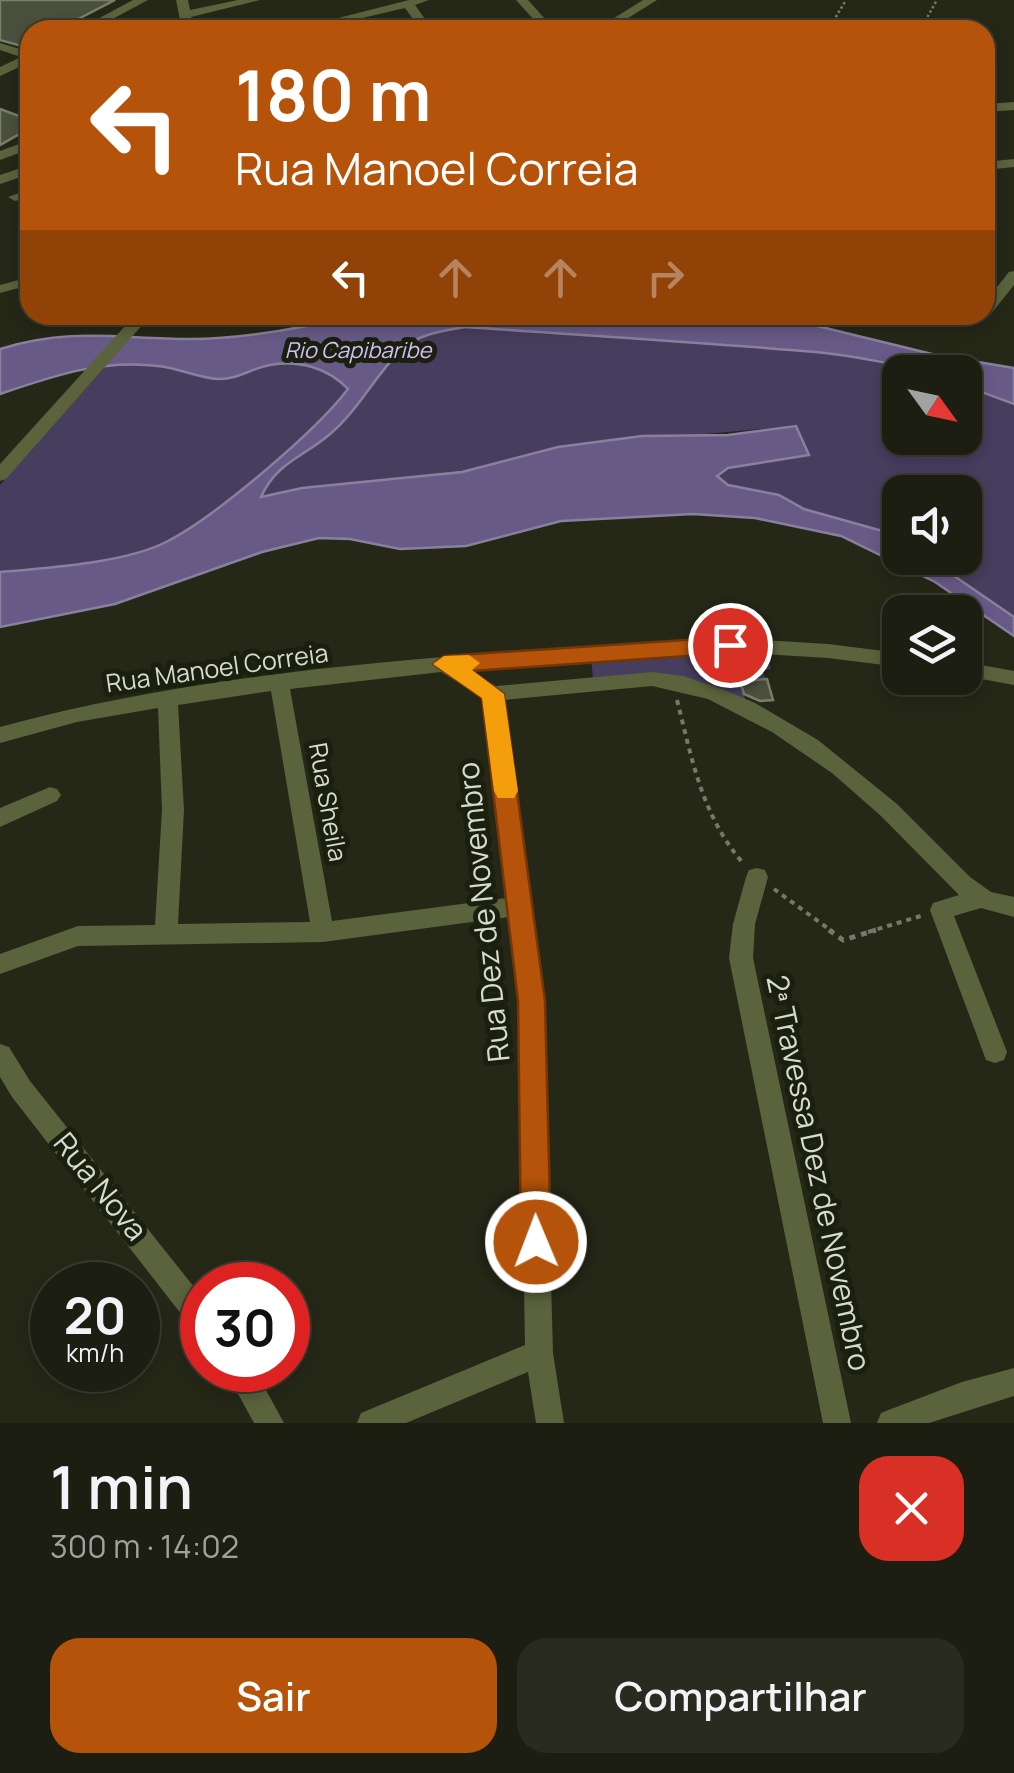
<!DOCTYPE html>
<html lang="pt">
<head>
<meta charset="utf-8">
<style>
	:root { --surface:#1c1e11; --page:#292b1f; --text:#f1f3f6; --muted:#a0a29f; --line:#3a3c31; --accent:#b45309 }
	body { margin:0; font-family:Manrope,sans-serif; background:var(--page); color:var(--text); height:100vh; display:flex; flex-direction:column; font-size:38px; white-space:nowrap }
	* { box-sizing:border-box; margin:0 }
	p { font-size:32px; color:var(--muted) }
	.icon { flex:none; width:55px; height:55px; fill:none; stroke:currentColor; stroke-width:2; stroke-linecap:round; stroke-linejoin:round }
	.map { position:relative; height:1423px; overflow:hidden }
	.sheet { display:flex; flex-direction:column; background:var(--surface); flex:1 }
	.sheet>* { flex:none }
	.top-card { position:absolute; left:20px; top:20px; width:975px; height:305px; border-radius:30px; box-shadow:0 5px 15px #0003,0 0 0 2px var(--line); background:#b45309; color:#fff; overflow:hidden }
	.needle { width:65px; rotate:123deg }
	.fabs { position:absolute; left:882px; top:355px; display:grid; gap:20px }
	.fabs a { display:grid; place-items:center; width:100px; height:100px; border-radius:20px; background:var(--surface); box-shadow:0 5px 15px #0003,0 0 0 2px var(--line); font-size:50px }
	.speed { position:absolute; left:30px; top:1262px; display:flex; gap:20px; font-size:50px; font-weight:700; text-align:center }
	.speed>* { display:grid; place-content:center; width:130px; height:130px; border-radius:50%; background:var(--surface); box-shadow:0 5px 15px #0003,0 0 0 2px var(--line); line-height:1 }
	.speed small { font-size:25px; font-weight:400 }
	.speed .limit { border:15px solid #d22; background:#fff; color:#111 }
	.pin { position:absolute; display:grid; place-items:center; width:85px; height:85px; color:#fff; margin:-42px; border:5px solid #fff; border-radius:50%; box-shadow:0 2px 10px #0007 }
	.me { position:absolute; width:110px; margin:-55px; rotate:359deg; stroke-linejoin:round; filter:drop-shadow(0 0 8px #0008) }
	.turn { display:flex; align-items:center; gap:35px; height:210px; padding:0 50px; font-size:45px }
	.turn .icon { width:130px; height:130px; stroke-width:2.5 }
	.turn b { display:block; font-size:70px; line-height:85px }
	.lanes { display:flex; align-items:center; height:95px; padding:0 50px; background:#0003; justify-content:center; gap:50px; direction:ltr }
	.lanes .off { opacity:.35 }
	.round { display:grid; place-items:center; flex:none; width:105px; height:105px; border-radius:30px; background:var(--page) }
	.overview { display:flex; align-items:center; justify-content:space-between; height:170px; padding:0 50px }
	h1 { font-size:60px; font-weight:600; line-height:75px }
	.cta { display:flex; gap:20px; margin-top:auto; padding:20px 50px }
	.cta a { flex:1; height:115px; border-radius:30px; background:var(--accent); color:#fff; font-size:40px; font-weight:600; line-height:115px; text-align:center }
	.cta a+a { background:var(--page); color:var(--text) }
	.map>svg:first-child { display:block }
	.green { fill:#473d5e }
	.water { fill:#685a87; stroke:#89809d; stroke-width:2.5 }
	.building { fill:#4b4f3d; stroke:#797e6a; stroke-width:2.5 }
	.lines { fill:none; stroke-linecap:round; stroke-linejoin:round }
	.path-far2 { stroke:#76796a; stroke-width:2.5; stroke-dasharray:2.5 2.5; stroke-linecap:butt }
	.path-far1 { stroke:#76796a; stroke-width:4; stroke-dasharray:5 5; stroke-linecap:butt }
	.path { stroke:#76796a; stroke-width:5; stroke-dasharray:6 6; stroke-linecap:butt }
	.minor { fill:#5a633b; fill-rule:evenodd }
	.route { fill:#b45309; stroke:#753606; stroke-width:2.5 }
	.slow { fill:#f59e0b }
	.labels { text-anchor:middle; stroke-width:10; stroke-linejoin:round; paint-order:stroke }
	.far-water-label { font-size:22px; font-style:italic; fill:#d0bffa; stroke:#1b1f0e }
	.street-label { font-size:25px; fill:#d7dacf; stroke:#1b1f0e }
	.near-street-label { font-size:30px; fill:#d7dacf; stroke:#1b1f0e }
</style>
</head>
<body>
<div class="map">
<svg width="1014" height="1423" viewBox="0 0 1014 1423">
	<rect width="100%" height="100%" fill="#252817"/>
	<g class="green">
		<path d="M465 327 820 352 902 365 921 372H900V438H965V386L1014 404V617L928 558H965V492H900V540L886 532 804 509 779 495 728 485 717 476 728 468 809 455 796 426 558 447 462 472 302 488 261 498C276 464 302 457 329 435 356 413 382 363 406 347 425 334 443 331 465 327Z"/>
		<path d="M124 363 185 370 214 379H231L270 365 305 364 334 374 348 388C315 432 215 517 166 542 126 563 46 568 0 572V485L107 365Z"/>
		<polygon points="766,650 771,669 763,670 765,679 740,682 746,702 703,689 593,678 591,657"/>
	</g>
	<path class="water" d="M357 315H740L805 323 936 355 1014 368V404L965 386V372C914 372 866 356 815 352 698 342 581 335 465 327 442 331 417 334 400 351 374 377 358 411 329 435 303 457 276 463 261 497L302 488 462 472 558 447 642 436 728 435 796 426 809 455 728 468 717 476 728 485 779 495 804 509 886 532 900 540V558H928L1014 617V636L935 582 841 536 755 518 693 514 561 521 466 546 400 549 350 539 319 538 262 552 115 604 0 627V572C46 568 125 563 166 542 214 518 315 432 348 389 328 368 300 360 270 365 252 368 237 380 218 379 199 378 178 368 158 366 102 359 53 376 0 394V349C71 327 119 339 190 339 246 339 303 328 357 315Z"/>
	<g class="building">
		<polygon points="0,0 115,0 57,30 30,30 30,44 25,47 0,40"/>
		<polygon points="0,109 30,120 30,128 0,145"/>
		<polygon points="767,679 773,700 760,701 744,694 740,681"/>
	</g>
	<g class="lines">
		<g class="path-far2">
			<polyline points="828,30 846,0"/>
			<polyline points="920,30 937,0"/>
		</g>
		<g class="path-far1">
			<path d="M677 700C692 759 702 817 744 864"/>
			<polyline points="774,889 833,932"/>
			<polyline points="868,932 924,915"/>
		</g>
		<polyline class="path" points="829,930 843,940 876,930"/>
		<g class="minor">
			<polygon points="133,0 148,0 92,30 77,30"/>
			<polygon points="176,0 188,0 190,10 238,0 260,0 191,17 194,30 182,30"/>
			<polygon points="409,0 429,0 415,5 433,30 421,30 405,8 311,30 291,30"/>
			<polygon points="516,0 528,0 555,30 543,30"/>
			<polygon points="643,0 657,0 609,30 595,30"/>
			<polygon points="0,43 30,52 30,62 0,76 0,67 21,57 0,50"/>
			<polygon points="1014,102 1014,110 985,112 985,104"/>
			<polygon points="30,140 30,149 0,160 0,151"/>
			<polygon points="1014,159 1014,167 985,170 985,162"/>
			<polygon points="30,165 30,174 0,184 0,175"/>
			<polygon points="30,189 30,197 15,201 8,197"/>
			<polygon points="1014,271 1014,285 990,315 980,315 985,315 985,302 1009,272"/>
			<polygon points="30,277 30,285 0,293 0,285"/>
			<polygon points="135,315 151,315 6,479 0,481 0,464"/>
			<path d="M730 638 828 644 900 653V667L828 658 730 652 469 670 496 686 652 672 683 676 722 689 755 703 818 740 897 804 970 877 991 892 1014 897V917L981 908 954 916 1007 1052 1004 1060 995 1063 986 1060 930 910 933 903 959 895 881 816 832 773 772 732 708 699 652 686 504 700 530 899 533 906 531 911 543 1001 553 1353 564 1423H536L528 1372 406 1423H357L361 1413 525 1345 519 1001 509 917 323 942 78 946 0 974V954L78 926 155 925 162 810 158 708 77 722 0 743V727C237 663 485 654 730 638ZM441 672 484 698 507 898 332 921 290 689ZM271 691 310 922 178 924 184 810 178 705Z"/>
			<polygon points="965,662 1014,671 1014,685 965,676"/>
			<polygon points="50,787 57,789 61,795 57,801 0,827 0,808"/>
			<polygon points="757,868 765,870 768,877 755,924 753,958 851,1423 823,1423 729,958 733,924 746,877 749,870"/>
			<polygon points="0,1044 9,1047 30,1081 202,1297 202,1332 192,1328 12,1097 0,1077"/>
			<polygon points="1014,1368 1014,1396 929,1423 877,1423 881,1413 891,1409 962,1382"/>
			<polygon points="225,1370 255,1370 284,1423 254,1423"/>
		</g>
	</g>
	<polygon class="route" points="730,637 741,645 730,653 472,671 504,694 545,1001 551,1242 547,1252 536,1257 526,1252 521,1242 518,1001 482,698 433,664 444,656"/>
	<polygon class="slow" points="469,655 480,663 472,670 504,694 518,791 514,798 498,798 494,791 482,698 433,664 444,656"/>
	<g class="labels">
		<g class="far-water-label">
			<text x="358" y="358">Rio Capibaribe</text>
		</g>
		<g class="street-label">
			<text transform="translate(217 668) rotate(-8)" y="9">Rua Manoel Correia</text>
			<text transform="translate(328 802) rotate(80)" y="9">Rua Sheila</text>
		</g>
		<g class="near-street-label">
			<text transform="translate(484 912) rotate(-96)" y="10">Rua Dez de Novembro</text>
			<text transform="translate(818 1173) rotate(78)" y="10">2ª Travessa Dez de Novembro</text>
			<text transform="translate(100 1187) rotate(51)" y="10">Rua Nova</text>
		</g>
	</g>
</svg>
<div class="fabs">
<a><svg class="needle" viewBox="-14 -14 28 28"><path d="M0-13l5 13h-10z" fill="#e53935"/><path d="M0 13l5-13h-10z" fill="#a0a29f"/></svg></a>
<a><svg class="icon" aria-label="sound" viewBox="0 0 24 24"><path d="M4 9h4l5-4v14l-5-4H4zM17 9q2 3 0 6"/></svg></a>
<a><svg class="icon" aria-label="layers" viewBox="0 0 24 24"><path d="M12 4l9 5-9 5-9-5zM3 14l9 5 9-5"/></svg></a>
</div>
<div class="speed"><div>20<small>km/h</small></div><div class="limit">30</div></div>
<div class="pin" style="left:730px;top:645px;background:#d93025"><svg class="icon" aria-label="arrive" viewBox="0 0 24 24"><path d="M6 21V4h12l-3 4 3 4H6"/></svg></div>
<svg class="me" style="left:536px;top:1242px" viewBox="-20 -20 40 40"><circle r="17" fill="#b45309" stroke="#fff" stroke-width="3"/><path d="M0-11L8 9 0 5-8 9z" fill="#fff"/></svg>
<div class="top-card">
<div class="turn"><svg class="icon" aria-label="left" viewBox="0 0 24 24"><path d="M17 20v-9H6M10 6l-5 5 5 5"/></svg><div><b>180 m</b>Rua Manoel Correia</div></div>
<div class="lanes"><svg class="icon" aria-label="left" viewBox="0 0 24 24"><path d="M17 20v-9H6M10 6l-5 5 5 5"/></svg><svg class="icon off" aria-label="ahead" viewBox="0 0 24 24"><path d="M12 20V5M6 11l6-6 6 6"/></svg><svg class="icon off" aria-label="ahead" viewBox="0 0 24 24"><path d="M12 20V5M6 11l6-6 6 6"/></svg><svg class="icon off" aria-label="right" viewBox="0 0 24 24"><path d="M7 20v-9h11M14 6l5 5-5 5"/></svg></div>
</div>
</div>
<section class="sheet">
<div class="overview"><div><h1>1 min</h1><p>300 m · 14:02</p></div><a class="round" style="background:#d93025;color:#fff"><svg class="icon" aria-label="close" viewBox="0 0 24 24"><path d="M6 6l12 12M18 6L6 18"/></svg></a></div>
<div class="cta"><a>Sair</a><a>Compartilhar</a></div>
</section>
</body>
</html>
